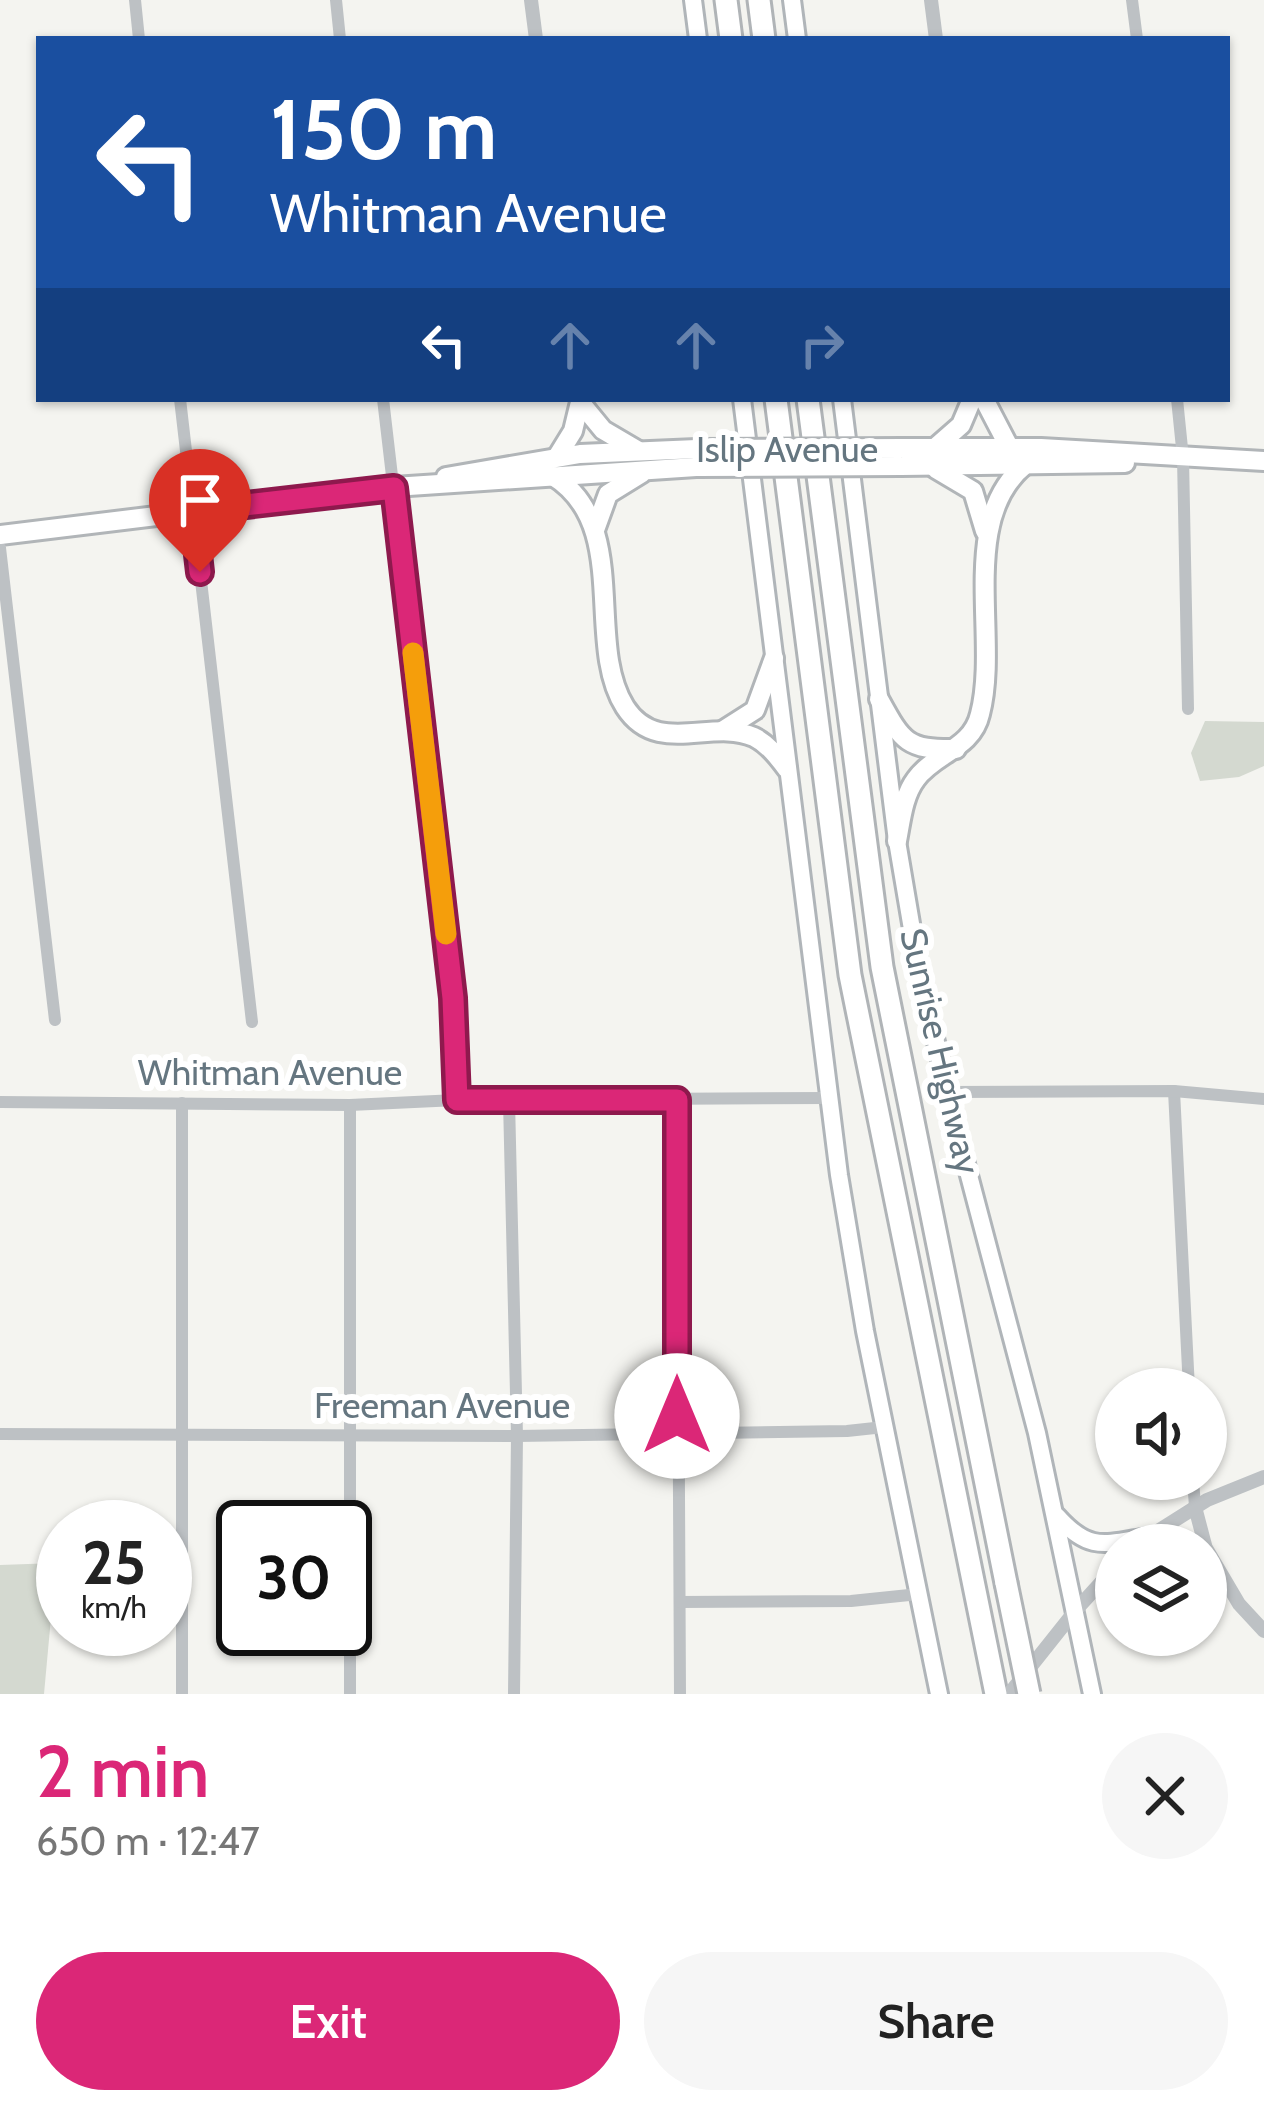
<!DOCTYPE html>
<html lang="en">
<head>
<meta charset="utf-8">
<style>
	:root { --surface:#fff; --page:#f6f6f6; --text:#222; --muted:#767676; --accent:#db2777 }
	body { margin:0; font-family:Cabin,sans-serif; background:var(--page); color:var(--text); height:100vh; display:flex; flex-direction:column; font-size:45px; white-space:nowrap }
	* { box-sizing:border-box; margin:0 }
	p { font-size:39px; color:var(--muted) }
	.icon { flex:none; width:66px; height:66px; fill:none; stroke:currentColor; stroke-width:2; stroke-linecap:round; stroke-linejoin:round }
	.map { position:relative; height:1694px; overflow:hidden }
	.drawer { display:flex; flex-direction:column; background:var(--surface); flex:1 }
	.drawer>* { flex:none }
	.top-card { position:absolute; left:36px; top:36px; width:1194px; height:366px; border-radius:0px; box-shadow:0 3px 9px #0004; background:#1a4fa0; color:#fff; overflow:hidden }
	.buttons { position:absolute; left:1095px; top:1368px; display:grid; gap:24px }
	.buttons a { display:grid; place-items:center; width:132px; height:132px; border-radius:50%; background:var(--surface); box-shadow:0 3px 9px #0004; font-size:60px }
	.speed { position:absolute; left:36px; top:1500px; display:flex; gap:24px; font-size:60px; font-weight:700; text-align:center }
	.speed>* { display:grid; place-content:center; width:156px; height:156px; border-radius:50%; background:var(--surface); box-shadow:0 3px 9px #0004; line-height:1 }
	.speed small { font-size:30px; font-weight:400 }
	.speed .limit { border:6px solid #111; border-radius:18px; background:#fff; color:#111 }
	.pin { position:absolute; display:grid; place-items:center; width:102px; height:102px; color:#fff; margin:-123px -51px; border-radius:50% 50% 50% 0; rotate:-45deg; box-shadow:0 0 12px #0007 }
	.pin .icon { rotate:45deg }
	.me { position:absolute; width:132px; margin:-66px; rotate:0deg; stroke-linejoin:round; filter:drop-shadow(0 0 9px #0008) }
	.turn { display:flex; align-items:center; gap:42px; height:252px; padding:0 36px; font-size:54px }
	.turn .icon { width:156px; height:156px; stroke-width:2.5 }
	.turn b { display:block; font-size:84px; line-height:102px }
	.lanes { display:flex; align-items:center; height:114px; padding:0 36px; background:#0003; justify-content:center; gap:60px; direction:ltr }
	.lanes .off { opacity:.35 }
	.round { display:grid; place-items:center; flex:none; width:126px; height:126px; border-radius:63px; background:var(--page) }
	.headline { display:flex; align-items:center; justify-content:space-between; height:204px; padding:0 36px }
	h1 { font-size:72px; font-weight:600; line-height:90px; color:var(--accent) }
	.cta { display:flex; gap:24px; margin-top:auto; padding:24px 36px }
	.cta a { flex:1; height:138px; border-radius:72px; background:var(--accent); color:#fff; font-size:48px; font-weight:600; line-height:138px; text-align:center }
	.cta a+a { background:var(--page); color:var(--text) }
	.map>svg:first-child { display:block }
	.green { fill:#d4d9d0 }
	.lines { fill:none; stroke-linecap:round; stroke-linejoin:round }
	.secondary-casing { stroke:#b0b5b9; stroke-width:22 }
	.primary-casing { stroke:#b1b5b8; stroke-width:24 }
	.motorway-casing { stroke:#b0b4b7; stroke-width:27 }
	.minor { stroke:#bdc1c4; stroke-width:12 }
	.tertiary { stroke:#bdc1c4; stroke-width:14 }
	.secondary { stroke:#fff; stroke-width:16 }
	.primary { stroke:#fff; stroke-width:18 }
	.motorway { stroke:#fff; stroke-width:21 }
	.primary-bridge-casing { stroke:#b1b5b8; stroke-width:24; stroke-linecap:butt }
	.motorway-bridge-casing { stroke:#b0b4b7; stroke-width:27; stroke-linecap:butt }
	.primary-bridge { stroke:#fff; stroke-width:18 }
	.motorway-bridge { stroke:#fff; stroke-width:21 }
	.route-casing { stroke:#8e194d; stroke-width:30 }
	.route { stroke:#db2777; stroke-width:21 }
	.slow { stroke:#f59e0b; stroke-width:21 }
	.labels { text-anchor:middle; stroke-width:12; stroke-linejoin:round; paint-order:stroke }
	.street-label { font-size:36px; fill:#657680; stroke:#fff }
</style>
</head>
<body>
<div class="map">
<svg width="1264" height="1694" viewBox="0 0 1264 1694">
	<rect width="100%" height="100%" fill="#f4f4f0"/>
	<g class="green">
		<polygon points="1205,721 1264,722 1264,766 1239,777 1200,781 1191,753"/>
		<polygon points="56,1563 44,1694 0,1694 0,1565"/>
	</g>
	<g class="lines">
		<g class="secondary-casing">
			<g id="secondary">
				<polyline points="693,0 698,39"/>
				<polyline points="792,0 797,39"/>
				<polyline points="742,399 839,1175 865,1331 939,1694"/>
				<polyline points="842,399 897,841 915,947 947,1092 1037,1433 1092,1694"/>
				<path d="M1057 1516C1089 1552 1104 1544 1147 1537"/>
			</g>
		</g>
		<g class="primary-casing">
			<g id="primary">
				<polyline points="984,399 1009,447"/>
				<polyline points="580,402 603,430 637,450"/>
				<polyline points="937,446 961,425 972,399"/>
				<polyline points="902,448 1041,448 1264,461"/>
				<polyline points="557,457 573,431 580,402"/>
				<polyline points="901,466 1125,463"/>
				<polyline points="936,469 973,491 985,531"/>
				<path d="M553 476C632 525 584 642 625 707 657 757 711 718 754 737 768 744 778 757 787 769"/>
				<polyline points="446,477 580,454 697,449"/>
				<polyline points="595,530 608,494 642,473"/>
				<polyline points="0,535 394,487 696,467"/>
				<path d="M879 699C902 741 906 750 956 749"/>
				<polyline points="722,731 755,710 774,658"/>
				<path d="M897 841C901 821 903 796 916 779 935 753 972 749 980 714 1000 638 957 519 1026 464"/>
			</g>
		</g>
		<g class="motorway-casing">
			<g id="motorway">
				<polyline points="726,0 731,39"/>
				<polyline points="759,0 764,39"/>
				<polyline points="776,399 850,975 996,1694"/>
				<polyline points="808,399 882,967 1006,1583"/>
			</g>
		</g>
		<g class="minor">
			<polyline points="135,0 139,39"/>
			<polyline points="336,0 340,39"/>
			<polyline points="1132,0 1137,39"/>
			<polyline points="180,399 252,1022"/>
			<polyline points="383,399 453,998 457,1100"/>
			<polyline points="1177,399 1183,458 1188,709"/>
			<polyline points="0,548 55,1020"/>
			<polyline points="1174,1091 1189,1389"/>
			<polyline points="947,1092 1174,1091 1264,1099"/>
			<polyline points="677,1099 680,1694"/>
			<polyline points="509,1101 517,1436 514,1694"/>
			<polyline points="0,1102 350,1105 457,1100 828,1098"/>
			<polyline points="0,1434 517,1436 847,1431 884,1427"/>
			<polyline points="1193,1479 1195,1507"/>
			<polyline points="680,1602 851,1601 919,1594"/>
			<polyline points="182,1694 182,1103"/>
			<polyline points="350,1694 350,1105"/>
		</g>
		<g class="tertiary">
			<polyline points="531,0 536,39"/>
			<polyline points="931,0 936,39"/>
			<polyline points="1195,1507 1205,1545"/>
			<polyline points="1142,1541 1207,1500 1264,1477"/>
			<polyline points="1206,1548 1239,1604 1264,1631"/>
			<polyline points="1009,1694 1075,1611 1116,1566"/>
		</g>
		<use href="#secondary" class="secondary"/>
		<use href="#primary" class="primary"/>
		<use href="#motorway" class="motorway"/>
		<g class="primary-bridge-casing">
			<g id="primary-bridge">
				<polyline points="697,449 902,448"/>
				<polyline points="696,467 901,466"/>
			</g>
		</g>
		<g class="motorway-bridge-casing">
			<polyline id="motorway-bridge" points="1006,1583 1029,1694"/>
		</g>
		<use href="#primary-bridge" class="primary-bridge"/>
		<use href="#motorway-bridge" class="motorway-bridge"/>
	</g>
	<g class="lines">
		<g class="route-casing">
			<polyline id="route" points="200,572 193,511 394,488 453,998 457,1100 677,1100 677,1416"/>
		</g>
		<use href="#route" class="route"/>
		<polyline class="slow" points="413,653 446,934"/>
	</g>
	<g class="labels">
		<g class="street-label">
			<text x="787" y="462">Islip Avenue</text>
			<text transform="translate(941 1051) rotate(77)" y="13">Sunrise Highway</text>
			<text x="270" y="1085">Whitman Avenue</text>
			<text x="442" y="1418">Freeman Avenue</text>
		</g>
	</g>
</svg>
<div class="buttons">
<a><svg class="icon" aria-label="sound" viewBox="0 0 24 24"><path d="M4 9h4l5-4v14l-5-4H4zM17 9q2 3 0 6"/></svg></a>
<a><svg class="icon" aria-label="layers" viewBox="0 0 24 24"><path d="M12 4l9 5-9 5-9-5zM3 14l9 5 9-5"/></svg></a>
</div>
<div class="speed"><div>25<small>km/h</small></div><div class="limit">30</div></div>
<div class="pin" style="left:200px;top:572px;background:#d93025"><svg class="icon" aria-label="arrive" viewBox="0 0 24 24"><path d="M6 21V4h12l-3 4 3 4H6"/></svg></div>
<svg class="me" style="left:677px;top:1416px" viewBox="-20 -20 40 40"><circle r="19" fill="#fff"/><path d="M0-13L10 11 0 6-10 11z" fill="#db2777"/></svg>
<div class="top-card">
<div class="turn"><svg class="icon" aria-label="left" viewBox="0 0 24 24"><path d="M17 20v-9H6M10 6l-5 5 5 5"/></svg><div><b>150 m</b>Whitman Avenue</div></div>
<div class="lanes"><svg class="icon" aria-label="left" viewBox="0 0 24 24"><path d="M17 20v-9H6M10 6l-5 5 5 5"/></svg><svg class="icon off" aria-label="ahead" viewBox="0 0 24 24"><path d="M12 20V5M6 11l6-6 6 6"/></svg><svg class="icon off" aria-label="ahead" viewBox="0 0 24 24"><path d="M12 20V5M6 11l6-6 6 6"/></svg><svg class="icon off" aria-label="right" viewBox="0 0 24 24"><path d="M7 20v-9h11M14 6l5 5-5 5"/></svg></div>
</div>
</div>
<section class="drawer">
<div class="headline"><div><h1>2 min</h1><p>650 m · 12:47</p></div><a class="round"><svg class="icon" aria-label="close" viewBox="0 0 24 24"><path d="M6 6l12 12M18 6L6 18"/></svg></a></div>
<div class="cta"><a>Exit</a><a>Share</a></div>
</section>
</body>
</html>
